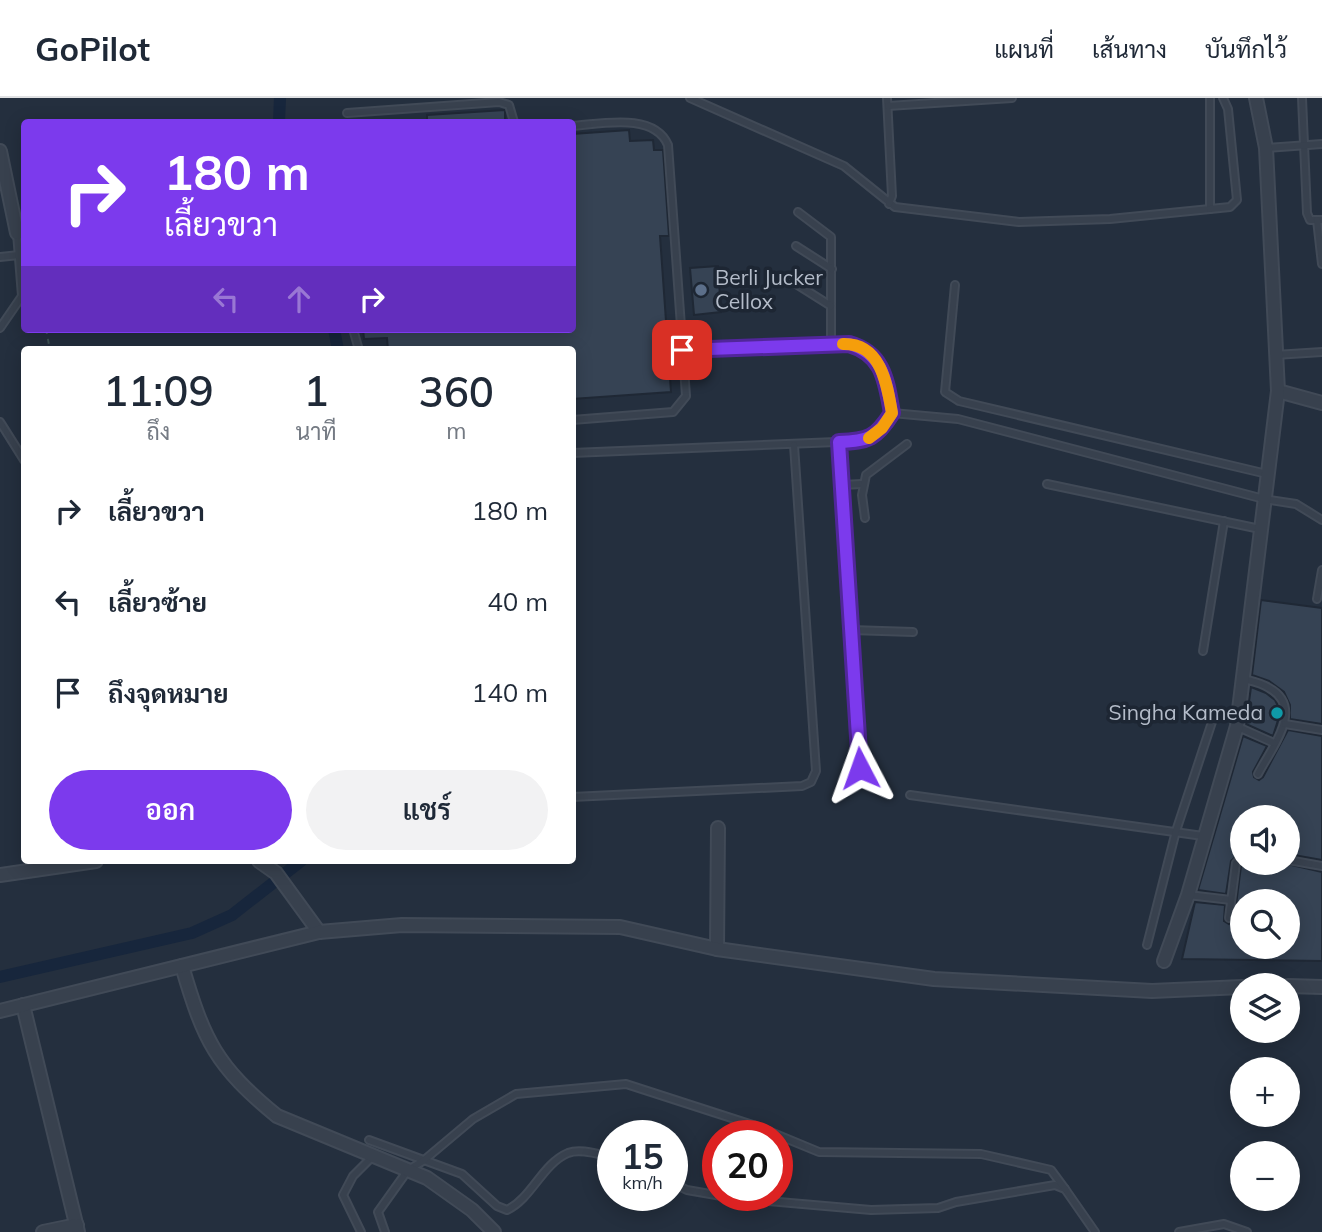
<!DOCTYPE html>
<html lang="th">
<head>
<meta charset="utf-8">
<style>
	:root { --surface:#fff; --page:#f2f2f3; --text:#1f2937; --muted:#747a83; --line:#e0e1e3; --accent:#7c3aed }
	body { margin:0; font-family:Mulish,Sarabun,sans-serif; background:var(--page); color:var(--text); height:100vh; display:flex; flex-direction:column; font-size:26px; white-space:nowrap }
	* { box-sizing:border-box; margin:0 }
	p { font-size:23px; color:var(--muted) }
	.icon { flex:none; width:38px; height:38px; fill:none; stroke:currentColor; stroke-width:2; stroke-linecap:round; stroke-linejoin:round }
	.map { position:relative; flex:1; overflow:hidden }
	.details { position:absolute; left:21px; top:248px; width:555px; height:518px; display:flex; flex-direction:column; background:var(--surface); border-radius:7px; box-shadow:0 4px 18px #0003 }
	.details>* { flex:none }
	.guide { position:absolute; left:21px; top:21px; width:555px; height:214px; border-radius:7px; box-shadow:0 4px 18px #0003; background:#7c3aed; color:#fff; overflow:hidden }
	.tools { position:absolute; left:1230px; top:707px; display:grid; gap:14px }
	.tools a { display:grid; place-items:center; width:70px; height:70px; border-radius:50%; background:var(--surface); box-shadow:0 4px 18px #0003; font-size:35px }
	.speed { position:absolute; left:597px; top:1022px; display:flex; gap:14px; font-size:35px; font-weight:700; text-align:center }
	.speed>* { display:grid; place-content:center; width:91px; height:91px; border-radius:50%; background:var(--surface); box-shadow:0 4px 18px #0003; line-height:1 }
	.speed small { font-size:18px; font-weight:400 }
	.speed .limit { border:10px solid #d22; background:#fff; color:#111 }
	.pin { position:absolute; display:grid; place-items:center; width:60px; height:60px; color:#fff; margin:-30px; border-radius:14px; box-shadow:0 4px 10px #0006 }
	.me { position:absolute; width:77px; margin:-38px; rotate:356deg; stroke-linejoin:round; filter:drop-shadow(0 0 5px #0008) }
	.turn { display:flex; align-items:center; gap:24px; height:147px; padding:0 28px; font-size:32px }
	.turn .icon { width:91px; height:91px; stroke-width:2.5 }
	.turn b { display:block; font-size:49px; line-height:60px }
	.lanes { display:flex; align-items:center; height:66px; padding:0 28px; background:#0003; justify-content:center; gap:35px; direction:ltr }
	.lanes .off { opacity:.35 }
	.eta { display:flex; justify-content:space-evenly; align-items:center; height:119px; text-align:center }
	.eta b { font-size:42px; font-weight:600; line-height:49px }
	.action { display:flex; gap:14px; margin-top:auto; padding:14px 28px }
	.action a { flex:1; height:80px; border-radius:42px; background:var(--accent); color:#fff; font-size:28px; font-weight:600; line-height:80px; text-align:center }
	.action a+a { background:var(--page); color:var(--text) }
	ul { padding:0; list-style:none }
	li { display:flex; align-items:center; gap:21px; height:91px; padding:0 28px }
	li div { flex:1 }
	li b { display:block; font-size:26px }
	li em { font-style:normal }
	header { display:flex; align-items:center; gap:42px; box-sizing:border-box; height:98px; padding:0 35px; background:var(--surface); border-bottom:2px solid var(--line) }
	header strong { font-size:33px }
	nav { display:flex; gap:38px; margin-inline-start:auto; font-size:24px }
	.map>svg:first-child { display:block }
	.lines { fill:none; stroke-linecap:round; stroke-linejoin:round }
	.canal { stroke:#17263c; stroke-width:12 }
	.building { fill:#364354; stroke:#1f2835; stroke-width:2; fill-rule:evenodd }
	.lane-casing { stroke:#414a57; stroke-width:10 }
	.street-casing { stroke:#414a57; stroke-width:16 }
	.path { stroke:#3f5557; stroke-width:2; stroke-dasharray:5 5; stroke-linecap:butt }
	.lane { stroke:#38414e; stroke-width:6 }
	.street { stroke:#38414e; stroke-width:12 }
	.route-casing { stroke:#51269a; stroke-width:18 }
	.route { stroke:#7c3aed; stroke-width:12 }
	.slow { stroke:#f59e0b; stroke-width:12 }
	.service-dot { fill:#5c6f8a; stroke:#1d2633; stroke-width:2.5 }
	.culture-dot { fill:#0f9aa8; stroke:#1d2633; stroke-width:2.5 }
	.labels { text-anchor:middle; stroke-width:7; stroke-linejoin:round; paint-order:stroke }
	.poi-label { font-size:21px; fill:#b4bcc9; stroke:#1d2633; text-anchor:start }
</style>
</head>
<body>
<header>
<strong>GoPilot</strong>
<nav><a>แผนที่</a><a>เส้นทาง</a><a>บันทึกไว้</a></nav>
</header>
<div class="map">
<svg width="1322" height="1134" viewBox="0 0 1322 1134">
	<rect width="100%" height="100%" fill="#242f3e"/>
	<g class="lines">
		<g class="canal">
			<polyline points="279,24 280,0"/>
			<polyline points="334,231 338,252"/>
			<polyline points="0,879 192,835 232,817 301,763"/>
		</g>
	</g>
	<g class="building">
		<polygon points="505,12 505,24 427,24 427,17"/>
		<polygon points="629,32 630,43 653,42 654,52 663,52 669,138 660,138 671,294 572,301 572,252 388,252 387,240 364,241 363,231 572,231 572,36"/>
		<polygon points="718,168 721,214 694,217 690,170"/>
		<polygon points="1261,502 1322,510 1322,626 1290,621 1290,607 1284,594 1269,583 1252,577"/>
		<polygon points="1251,589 1266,595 1275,602 1279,610 1279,619 1273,638 1246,626"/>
		<polygon points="1288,632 1322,638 1322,762 1288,756 1288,719 1242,719 1242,753 1231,763 1226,796 1198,792 1243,638 1267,648 1253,674 1254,679 1259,682 1263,679"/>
		<path d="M1244 765H1283L1322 774V863L1182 861 1195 804 1225 807 1224 823 1229 826 1234 823 1241 768ZM1242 803H1288V849H1242Z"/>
	</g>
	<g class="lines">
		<g class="lane-casing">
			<g id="lane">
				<polyline points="690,0 844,68 895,109 1019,124 1110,121 1210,111 1210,0"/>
				<polyline points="887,0 892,98 889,106"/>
				<polyline points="1302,0 1307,115 1310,122 1322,122"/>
				<polyline points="888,8 1012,0"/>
				<polyline points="347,15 499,4 509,7 514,24"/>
				<path d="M572 28C601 26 654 14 668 47L686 298 673 314 572 322"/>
				<polyline points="1266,50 1322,46"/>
				<polyline points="1210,111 1230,109 1237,102 1228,11 1223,0"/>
				<polyline points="798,114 831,139 831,246"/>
				<polyline points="1317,122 1322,166"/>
				<polyline points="796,148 832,171"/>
				<polyline points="0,159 19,157"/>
				<polyline points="785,179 831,208"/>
				<polyline points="955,187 945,294 959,303 1267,376"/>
				<polyline points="0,230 22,198 17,135"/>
				<polyline points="353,231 359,252"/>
				<path d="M682 252 849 246C884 256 886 283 892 315L958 321 1264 401 1296 406 1322 422"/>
				<polyline points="1275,257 1322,254"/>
				<polyline points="0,324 24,362"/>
				<polyline points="839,344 860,670"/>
				<polyline points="572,355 861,343 874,339 892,315"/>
				<polyline points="1047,386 1260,431"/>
				<polyline points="842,387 862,386"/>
				<polyline points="865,420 862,397 866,377 907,346"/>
				<polyline points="1317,501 1322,472"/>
				<polyline points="851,532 913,534"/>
				<polyline points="1203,553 1224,423"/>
				<path d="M1243 581C1251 583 1262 585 1269 590 1306 610 1270 652 1258 676"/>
				<polyline points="1285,626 1322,632"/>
				<polyline points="1238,629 1274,645"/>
				<polyline points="910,697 1203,738"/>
				<polyline points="572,699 802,688 811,684 816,673 794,347"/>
				<polyline points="1288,762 1322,768"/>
				<polyline points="1188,797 1231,802"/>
				<polyline points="1229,820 1236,765 1242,759"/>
				<polyline points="1147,847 1176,733 1213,621"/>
				<path d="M369 1042 462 1076 497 1108 507 1112C532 1100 542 1066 568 1055 581 1050 600 1057 612 1059"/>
				<polyline points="672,1085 687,1092 733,1100 871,1112 938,1110 956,1104 1055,1087 1065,1091 1095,1134"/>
				<polyline points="361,1134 343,1097 353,1078 372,1059"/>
				<polyline points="385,1134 378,1114 408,1072 423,1063 473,1021 516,996 626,986 756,1028 819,1054 981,1056 1051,1072 1065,1091"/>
				<polyline points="1179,1134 1224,1126 1247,1134"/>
			</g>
		</g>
		<g class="street-casing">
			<g id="street">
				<polyline points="0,53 17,135 24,131"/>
				<polyline points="1278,293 1322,305"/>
				<polyline points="259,763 276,775 319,834"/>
				<polyline points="0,777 96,763"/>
				<polyline points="717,851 718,730"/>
				<polyline points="1164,863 1188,797 1237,628 1278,293 1266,50 1256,0"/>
				<path d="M182 868C204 943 216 968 277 1018L427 1080 472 1112 494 1134"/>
				<polyline points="1288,888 1322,889"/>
				<polyline points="23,907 78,1134"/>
				<polyline points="0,913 319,834 402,827 620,829 717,851 934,881 1152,893 1242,889"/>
				<polyline points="43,1134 77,1127"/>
			</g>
		</g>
		<polyline class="path" points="46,231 50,252"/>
		<use href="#lane" class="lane"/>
		<use href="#street" class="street"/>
	</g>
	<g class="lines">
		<g class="route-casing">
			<path id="route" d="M682 252 849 246C884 256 886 283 892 315 876 340 869 343 839 344L860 670"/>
		</g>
		<use href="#route" class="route"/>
		<path class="slow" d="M843 246C881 245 887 286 892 315L882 330 869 340"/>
	</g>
	<circle class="service-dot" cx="701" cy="192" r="7"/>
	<circle class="culture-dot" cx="1277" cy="615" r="7"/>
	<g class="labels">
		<g class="poi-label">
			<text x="715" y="187">Berli Jucker<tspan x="715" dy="24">Cellox</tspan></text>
			<text x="1263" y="622" text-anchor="end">Singha Kameda</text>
		</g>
	</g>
</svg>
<div class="tools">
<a><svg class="icon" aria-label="sound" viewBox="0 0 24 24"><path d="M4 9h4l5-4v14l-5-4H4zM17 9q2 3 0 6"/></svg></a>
<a><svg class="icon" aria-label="search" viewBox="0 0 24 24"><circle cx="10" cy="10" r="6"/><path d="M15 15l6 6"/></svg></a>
<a><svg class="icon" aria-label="layers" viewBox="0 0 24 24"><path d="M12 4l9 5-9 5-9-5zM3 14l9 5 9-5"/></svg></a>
<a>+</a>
<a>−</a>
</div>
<div class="speed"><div>15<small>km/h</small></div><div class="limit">20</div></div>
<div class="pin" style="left:682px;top:252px;background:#d93025"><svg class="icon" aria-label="arrive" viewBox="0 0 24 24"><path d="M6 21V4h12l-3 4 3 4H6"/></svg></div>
<svg class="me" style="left:860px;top:670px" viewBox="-20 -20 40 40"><path d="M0-17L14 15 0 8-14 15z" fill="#7c3aed" stroke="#fff" stroke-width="4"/></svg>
<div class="guide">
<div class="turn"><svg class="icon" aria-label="right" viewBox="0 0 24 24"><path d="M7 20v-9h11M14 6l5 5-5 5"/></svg><div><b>180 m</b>เลี้ยวขวา</div></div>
<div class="lanes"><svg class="icon off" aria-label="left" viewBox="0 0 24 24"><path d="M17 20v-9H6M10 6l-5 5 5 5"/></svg><svg class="icon off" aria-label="ahead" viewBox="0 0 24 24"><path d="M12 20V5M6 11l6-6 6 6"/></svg><svg class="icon" aria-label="right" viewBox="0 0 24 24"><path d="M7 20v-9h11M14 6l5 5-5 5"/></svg></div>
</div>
<section class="details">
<div class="eta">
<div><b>11:09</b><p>ถึง</p></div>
<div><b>1</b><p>นาที</p></div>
<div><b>360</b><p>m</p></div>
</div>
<ul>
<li><svg class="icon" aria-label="right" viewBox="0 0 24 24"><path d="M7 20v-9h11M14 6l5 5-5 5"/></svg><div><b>เลี้ยวขวา</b></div><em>180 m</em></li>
<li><svg class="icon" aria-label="left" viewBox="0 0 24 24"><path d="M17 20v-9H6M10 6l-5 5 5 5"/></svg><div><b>เลี้ยวซ้าย</b></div><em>40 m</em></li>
<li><svg class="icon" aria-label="arrive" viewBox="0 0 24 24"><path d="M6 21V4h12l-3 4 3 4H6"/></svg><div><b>ถึงจุดหมาย</b></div><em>140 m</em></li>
</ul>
<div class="action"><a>ออก</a><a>แชร์</a></div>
</section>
</div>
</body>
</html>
